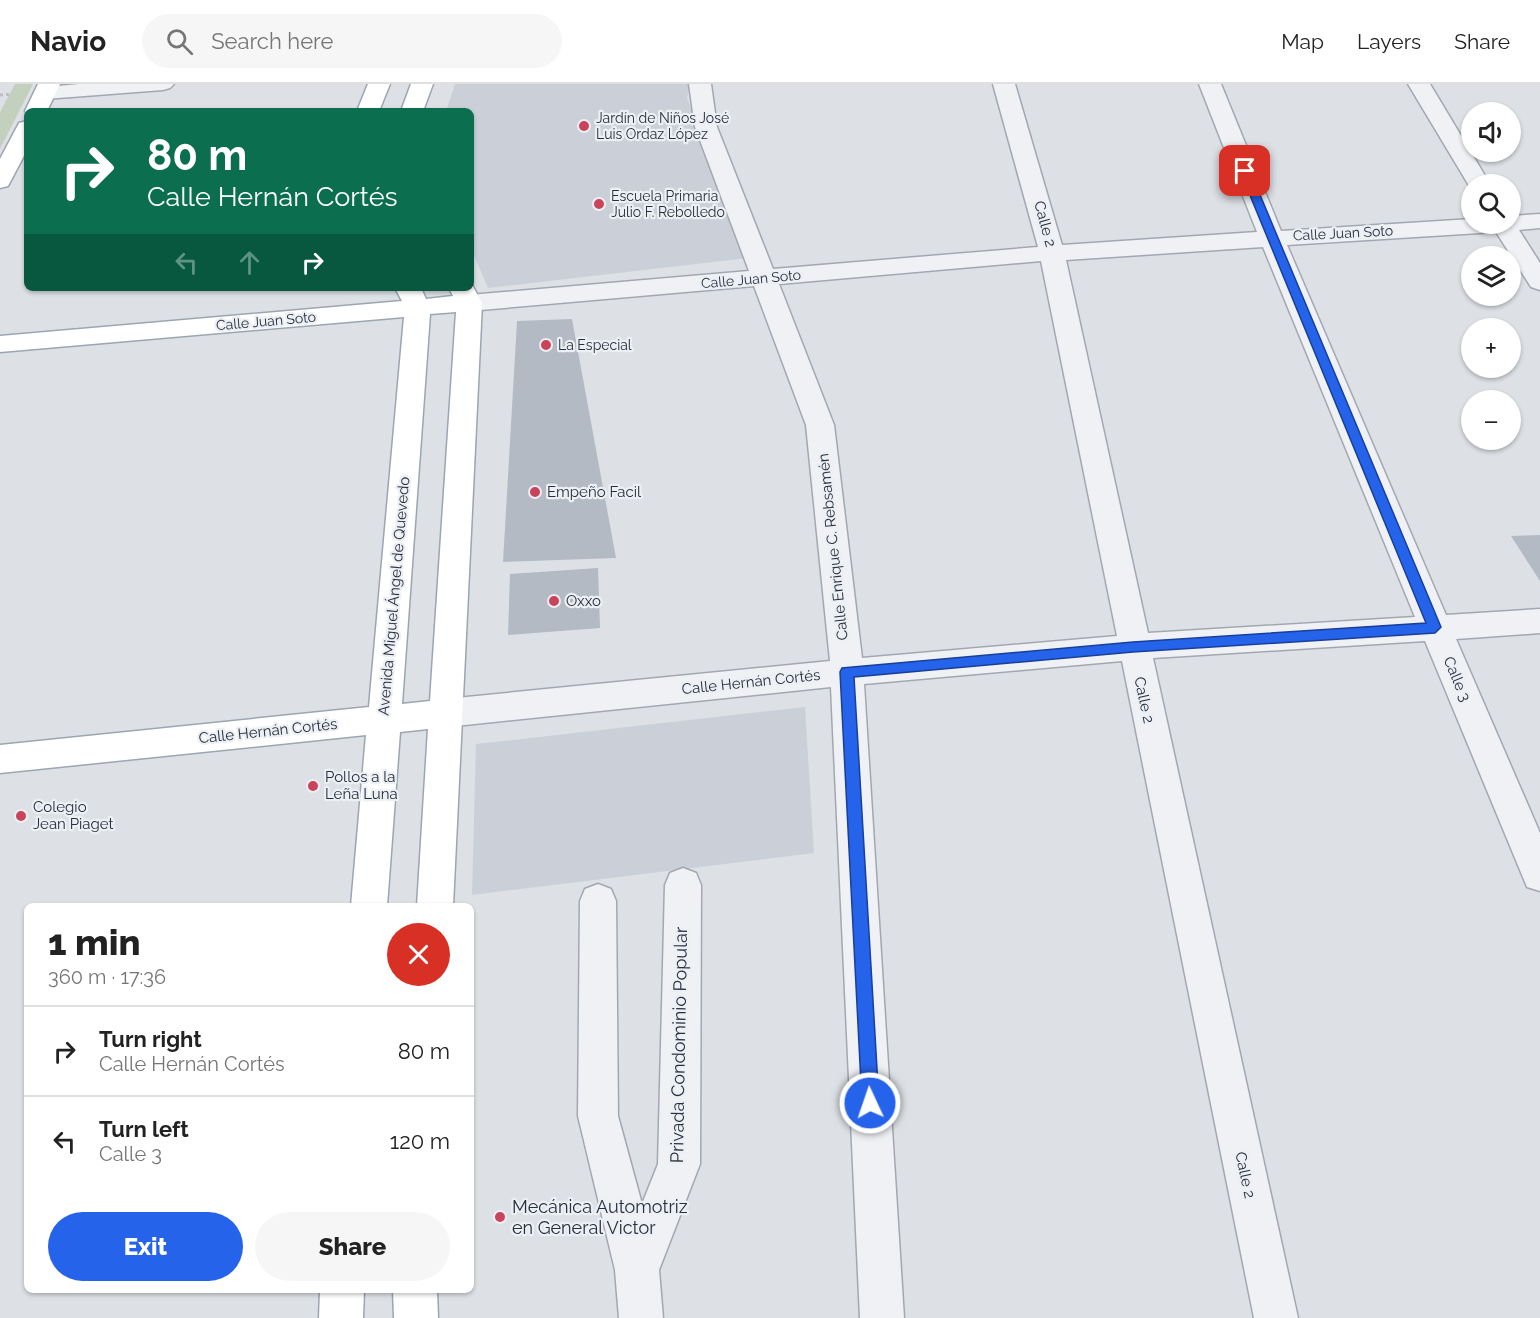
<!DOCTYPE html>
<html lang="en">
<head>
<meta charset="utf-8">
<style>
	:root { --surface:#fff; --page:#f6f6f6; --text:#222; --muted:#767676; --line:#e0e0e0; --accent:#2563eb }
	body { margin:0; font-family:Raleway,sans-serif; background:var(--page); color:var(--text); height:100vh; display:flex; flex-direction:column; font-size:22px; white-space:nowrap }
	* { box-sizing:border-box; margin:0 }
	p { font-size:20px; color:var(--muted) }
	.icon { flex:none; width:33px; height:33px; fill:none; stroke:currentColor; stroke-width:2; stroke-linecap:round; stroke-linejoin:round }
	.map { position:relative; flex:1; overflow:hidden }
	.sheet { position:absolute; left:24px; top:819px; width:450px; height:390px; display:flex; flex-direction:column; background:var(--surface); border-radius:9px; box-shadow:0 2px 4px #0004 }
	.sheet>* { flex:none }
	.top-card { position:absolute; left:24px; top:24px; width:450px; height:183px; border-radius:9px; box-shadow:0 2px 4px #0004; background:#0b6e4f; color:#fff; overflow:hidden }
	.tools { position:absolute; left:1461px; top:18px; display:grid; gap:12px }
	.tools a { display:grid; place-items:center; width:60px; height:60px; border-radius:50%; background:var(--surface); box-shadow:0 2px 4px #0004; font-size:30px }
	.pin { position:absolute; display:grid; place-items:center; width:51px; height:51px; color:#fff; margin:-26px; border-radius:12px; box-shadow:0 3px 9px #0006 }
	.me { position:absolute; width:66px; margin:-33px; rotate:357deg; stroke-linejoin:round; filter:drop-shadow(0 0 4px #0008) }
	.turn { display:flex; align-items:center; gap:21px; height:126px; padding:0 24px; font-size:27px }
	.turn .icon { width:78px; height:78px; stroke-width:2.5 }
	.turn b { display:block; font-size:42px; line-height:51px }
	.lanes { display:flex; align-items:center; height:57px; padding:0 24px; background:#0003; justify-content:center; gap:30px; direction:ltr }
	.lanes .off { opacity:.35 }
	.round { display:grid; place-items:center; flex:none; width:63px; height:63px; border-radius:32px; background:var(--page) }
	.overview { display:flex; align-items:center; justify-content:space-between; height:102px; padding:0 24px }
	h1 { font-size:36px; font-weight:800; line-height:45px }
	.button { display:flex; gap:12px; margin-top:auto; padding:12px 24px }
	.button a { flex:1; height:69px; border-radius:36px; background:var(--accent); color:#fff; font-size:24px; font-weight:800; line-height:69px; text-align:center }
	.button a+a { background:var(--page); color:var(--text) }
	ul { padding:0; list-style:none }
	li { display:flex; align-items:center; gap:18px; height:90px; padding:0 24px; border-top:2px solid var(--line) }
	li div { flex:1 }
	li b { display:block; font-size:22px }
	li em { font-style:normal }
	header { display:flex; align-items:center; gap:36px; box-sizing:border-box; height:84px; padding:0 30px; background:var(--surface); border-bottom:2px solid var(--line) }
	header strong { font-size:28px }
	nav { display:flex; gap:33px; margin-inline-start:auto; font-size:21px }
	.search { width:420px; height:54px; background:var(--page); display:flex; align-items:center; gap:15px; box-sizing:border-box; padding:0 21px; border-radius:33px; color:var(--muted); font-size:22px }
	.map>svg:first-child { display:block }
	.built { fill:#cbd0d8 }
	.green { fill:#c3d0be }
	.building { fill:#b4bac3 }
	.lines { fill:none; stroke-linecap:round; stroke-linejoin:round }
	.minor-casing { stroke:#a3a8b0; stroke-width:3 }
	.major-casing { stroke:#9ca5b1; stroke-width:3 }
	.path { stroke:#bbbfc5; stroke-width:3; stroke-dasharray:3 3; stroke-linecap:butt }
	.minor { fill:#eff1f5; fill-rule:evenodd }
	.major { fill:#fff; fill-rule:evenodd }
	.route { fill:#2563eb; stroke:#184099; stroke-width:1.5 }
	.poi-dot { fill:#c9445b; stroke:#eceff4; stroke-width:2 }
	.labels { text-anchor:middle; stroke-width:4.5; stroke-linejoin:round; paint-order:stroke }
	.far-poi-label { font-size:14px; fill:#272f3c; stroke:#eceff4; text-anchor:start }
	.far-street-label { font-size:14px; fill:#272f3c; stroke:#eceff4 }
	.street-label { font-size:15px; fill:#272f3c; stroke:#eceff4 }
	.poi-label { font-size:15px; fill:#272f3c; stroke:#eceff4; text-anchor:start }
	.near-street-label { font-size:18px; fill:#272f3c; stroke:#eceff4 }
	.near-poi-label { font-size:18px; fill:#272f3c; stroke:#eceff4; text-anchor:start }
</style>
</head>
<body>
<header>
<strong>Navio</strong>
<div class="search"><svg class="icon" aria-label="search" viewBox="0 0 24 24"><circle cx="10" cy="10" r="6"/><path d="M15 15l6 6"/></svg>Search here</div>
<nav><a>Map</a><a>Layers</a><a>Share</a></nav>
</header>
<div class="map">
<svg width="1540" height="1234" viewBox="0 0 1540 1234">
	<rect width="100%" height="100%" fill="#dde1e6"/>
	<g class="built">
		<polygon points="455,0 690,0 687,14 748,174 488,204 471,164 471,27 446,27"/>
		<polygon points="805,623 814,769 472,811 476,660"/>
	</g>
	<polygon class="green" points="15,0 33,0 0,65 0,28"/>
	<g class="building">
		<polygon points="572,235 616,474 503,478 517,237"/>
		<polygon points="1540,451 1540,497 1511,452"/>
		<polygon points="598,484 600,544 508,551 510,490"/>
	</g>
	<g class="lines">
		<g class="minor-casing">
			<g id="minor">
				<polygon points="79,0 174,0 170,4 163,6 45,15 37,14 34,9 37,4"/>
				<path d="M689 0H711L717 43 773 185 1038 163 993 0H1015L1062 161 1257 148 1199 0H1221L1281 147 1472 135V140H1510V132L1540 130V144L1519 146 1540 179V206L1531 203 1496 148 1287 161 1446 531 1540 525V549L1456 555 1540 749V807L1527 803 1522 791 1425 557 1153 574 1298 1234H1254L1122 577 864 600 904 1234H860L831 603 446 643 434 639 429 629 434 619 446 615 830 577 806 341 754 202 469 227 460 225 456 219 460 213 469 211 749 187 695 43ZM1263 163 1415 533 1148 549 1066 176ZM1041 177 1117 552 862 574 834 341 779 200Z"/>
				<polygon points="1408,0 1430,0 1490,100 1472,100 1471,105"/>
				<polygon points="683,784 696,789 701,801 700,1080 659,1186 663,1234 619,1234 615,1186 578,1032 580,817 585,805 598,800 611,805 616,817 618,1032 642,1120 658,1080 665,801 670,789"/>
			</g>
		</g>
		<g class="major-casing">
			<g id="major">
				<polygon points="38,0 60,0 47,27 27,27 27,30 25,27"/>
				<polygon points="368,0 390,0 379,27 357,27"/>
				<polygon points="411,0 433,0 423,27 401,27"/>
				<polygon points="27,37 27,66 8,102 0,104 0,75 19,39"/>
				<path d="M471 199 482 219 453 822H417L428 645 400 648 387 822H351L366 651 0 689V661L369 623 404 233 0 268V252L402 217 395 204H421L426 215 453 212 449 204H471ZM456 228 430 617 402 620 430 230Z"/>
				<polygon points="320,1206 364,1206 363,1234 319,1234"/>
				<polygon points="393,1206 437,1206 438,1234 394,1234"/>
			</g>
		</g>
		<polyline class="path" points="0,11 11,10"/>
		<use href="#minor" class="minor"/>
		<use href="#major" class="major"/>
	</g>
	<polygon class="route" points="1245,84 1250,87 1441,543 1435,549 1133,568 854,593 879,1019 876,1025 870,1027 864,1025 862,1019 840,588 842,584 1133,558 1426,539 1240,87"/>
	<g class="poi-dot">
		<circle cx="584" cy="42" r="6"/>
		<circle cx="599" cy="120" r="6"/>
		<circle cx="546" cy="261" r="6"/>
		<circle cx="535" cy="408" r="6"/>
		<circle cx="554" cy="517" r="6"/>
		<circle cx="313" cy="702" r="6"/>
		<circle cx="21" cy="732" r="6"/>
		<circle cx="500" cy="1133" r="6"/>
	</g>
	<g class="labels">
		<g class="far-poi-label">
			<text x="596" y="39">Jardín de Niños José<tspan x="596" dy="16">Luis Ordaz López</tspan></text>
			<text x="611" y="117">Escuela Primaria<tspan x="611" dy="16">Julio F. Rebolledo</tspan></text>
			<text x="558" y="266">La Especial</text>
		</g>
		<g class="far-street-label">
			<text transform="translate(1343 149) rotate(-3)" y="5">Calle Juan Soto</text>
			<text transform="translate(751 195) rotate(-5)" y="5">Calle Juan Soto</text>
			<text transform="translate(266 237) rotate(-5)" y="5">Calle Juan Soto</text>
		</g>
		<g class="street-label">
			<text transform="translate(1045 140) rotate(75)" y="5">Calle 2</text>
			<text transform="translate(833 463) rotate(-96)" y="5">Calle Enrique C. Rebsamén</text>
			<text transform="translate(394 512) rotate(-85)" y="5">Avenida Miguel Ángel de Quevedo</text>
			<text transform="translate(1457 595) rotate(67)" y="5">Calle 3</text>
			<text transform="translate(751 598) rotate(-6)" y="5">Calle Hernán Cortés</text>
			<text transform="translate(1144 616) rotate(78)" y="5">Calle 2</text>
			<text transform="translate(268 647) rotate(-6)" y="5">Calle Hernán Cortés</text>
			<text transform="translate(1245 1091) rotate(78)" y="5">Calle 2</text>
		</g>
		<g class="poi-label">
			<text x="547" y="413">Empeño Facil</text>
			<text x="566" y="522">Oxxo</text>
			<text x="325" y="698">Pollos a la<tspan x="325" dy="17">Leña Luna</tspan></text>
			<text x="33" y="728">Colegio<tspan x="33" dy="17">Jean Piaget</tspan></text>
		</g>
		<g class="near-street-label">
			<text transform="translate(679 961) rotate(-89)" y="6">Privada Condominio Popular</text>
		</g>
		<g class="near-poi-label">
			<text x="512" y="1129">Mecánica Automotriz<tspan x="512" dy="21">en General Victor</tspan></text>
		</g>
	</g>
</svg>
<div class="tools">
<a><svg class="icon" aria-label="sound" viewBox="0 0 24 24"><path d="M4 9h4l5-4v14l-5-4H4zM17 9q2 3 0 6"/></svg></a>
<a><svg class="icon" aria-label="search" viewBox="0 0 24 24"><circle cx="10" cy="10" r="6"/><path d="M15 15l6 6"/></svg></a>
<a><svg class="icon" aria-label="layers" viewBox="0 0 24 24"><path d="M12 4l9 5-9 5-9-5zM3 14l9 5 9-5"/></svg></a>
<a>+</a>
<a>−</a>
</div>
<div class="pin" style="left:1245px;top:87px;background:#d93025"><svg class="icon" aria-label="arrive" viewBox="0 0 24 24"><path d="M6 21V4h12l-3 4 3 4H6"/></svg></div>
<svg class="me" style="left:870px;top:1019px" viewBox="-20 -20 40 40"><circle r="17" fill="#2563eb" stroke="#fff" stroke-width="3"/><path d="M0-11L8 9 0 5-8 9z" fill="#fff"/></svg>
<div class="top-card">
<div class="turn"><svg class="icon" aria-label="right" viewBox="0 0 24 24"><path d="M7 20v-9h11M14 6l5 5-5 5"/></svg><div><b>80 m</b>Calle Hernán Cortés</div></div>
<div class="lanes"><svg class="icon off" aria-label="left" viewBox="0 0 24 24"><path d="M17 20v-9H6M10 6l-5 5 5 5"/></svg><svg class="icon off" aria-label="ahead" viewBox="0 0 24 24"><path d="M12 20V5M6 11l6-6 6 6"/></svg><svg class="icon" aria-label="right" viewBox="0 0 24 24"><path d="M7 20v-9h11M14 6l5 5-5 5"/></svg></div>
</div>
<section class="sheet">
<div class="overview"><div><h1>1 min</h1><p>360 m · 17:36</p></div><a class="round" style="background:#d93025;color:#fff"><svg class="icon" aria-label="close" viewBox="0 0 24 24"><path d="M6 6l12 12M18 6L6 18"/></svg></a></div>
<ul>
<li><svg class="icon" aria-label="right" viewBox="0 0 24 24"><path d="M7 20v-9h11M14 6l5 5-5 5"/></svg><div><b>Turn right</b><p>Calle Hernán Cortés</p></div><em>80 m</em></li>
<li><svg class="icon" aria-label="left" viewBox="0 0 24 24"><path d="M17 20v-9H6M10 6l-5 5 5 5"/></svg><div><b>Turn left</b><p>Calle 3</p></div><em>120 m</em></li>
</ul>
<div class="button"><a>Exit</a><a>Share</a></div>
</section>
</div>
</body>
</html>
